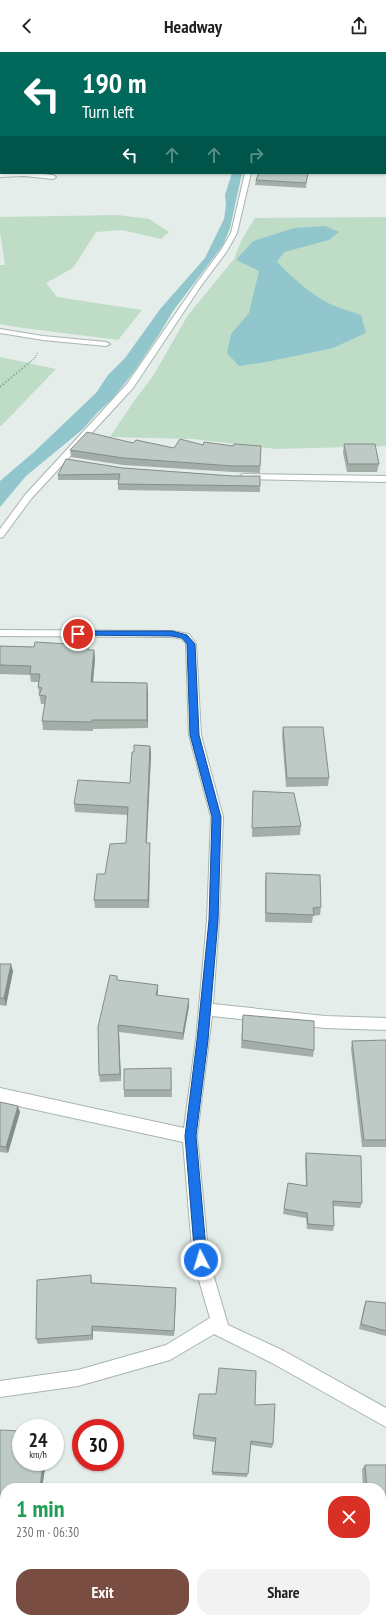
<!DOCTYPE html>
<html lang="en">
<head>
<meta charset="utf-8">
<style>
	:root { --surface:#fff; --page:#f2f2f2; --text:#202124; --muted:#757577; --accent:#7a4d42 }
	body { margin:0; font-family:"PT Sans Narrow",sans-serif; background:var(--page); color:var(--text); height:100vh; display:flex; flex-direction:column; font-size:15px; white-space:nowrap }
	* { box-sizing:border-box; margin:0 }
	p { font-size:13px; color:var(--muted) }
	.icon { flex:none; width:22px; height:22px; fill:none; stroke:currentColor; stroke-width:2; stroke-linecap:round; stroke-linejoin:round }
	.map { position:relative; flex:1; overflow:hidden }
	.panel { position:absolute; left:0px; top:1431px; width:386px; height:140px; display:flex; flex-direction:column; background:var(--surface); border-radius:16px 16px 0 0; box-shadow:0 1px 3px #0004 }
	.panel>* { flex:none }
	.guide { position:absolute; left:0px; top:0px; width:386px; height:122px; box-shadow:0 1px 3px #0004; background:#00695c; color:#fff; overflow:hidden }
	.speed { position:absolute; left:12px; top:1367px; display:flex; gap:8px; font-size:20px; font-weight:700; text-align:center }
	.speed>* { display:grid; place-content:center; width:52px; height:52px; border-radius:50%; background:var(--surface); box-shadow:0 1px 3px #0004; line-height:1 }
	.speed small { font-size:10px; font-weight:400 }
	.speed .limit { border:6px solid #d22; background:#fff; color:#111 }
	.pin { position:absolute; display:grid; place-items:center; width:34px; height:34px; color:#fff; margin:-17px; border:2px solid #fff; border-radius:50%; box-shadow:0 1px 4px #0007 }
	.me { position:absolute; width:44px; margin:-22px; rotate:355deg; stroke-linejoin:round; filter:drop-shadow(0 0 3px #0008) }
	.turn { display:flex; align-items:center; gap:14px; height:84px; padding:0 16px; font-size:18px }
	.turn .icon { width:52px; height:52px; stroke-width:2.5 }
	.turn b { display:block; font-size:28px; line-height:34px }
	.lanes { display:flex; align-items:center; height:38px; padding:0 16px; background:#0003; justify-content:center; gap:20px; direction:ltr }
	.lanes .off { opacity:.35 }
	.round { display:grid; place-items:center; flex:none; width:42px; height:42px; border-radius:16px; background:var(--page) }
	.head { display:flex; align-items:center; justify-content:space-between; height:68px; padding:0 16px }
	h1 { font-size:24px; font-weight:700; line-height:30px; color:#1e9e55 }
	.cta { display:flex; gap:8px; margin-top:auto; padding:8px 16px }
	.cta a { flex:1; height:46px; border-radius:16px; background:var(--accent); color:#fff; font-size:16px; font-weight:700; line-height:46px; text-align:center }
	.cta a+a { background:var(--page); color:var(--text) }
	header { display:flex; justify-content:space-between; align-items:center; height:52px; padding:0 16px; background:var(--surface); font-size:18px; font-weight:700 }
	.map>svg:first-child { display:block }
	.green { fill:#bfdcc6 }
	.water { fill:#91c6cd }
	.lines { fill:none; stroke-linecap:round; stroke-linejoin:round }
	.minor-casing { stroke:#a7b5b0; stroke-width:2 }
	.path-far1 { stroke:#87aea0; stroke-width:1.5; stroke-dasharray:1 1.5; stroke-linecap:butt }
	.path { stroke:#87aea0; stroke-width:2; stroke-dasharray:1.5 2; stroke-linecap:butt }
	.minor { fill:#fff; fill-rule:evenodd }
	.wall { fill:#a3aea9 }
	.shaded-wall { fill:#848d8a }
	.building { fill:#bdcac5; stroke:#848d8a }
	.route { fill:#1a73e8; stroke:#114b97 }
</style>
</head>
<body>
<header><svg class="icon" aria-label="back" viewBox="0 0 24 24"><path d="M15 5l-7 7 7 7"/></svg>Headway<svg class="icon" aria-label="share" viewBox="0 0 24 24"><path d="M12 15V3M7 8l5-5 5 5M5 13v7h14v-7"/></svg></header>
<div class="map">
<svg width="386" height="1571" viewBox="0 0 386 1571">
	<rect width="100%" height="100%" fill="#e4ede9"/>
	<g class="green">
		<polygon points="118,163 149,167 169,180 161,187 122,178 96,180 73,216 46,231 57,245 142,258 118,288 16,275 0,272 0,213 5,213 0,180 0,165"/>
		<polygon points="386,165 386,394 276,397 193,387 110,385 134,349 153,324 188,263 234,207 242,187 255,166"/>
		<polygon points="0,305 56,317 1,374 0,374"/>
	</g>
	<g class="water">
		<polygon points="232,121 242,121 230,176 223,193 173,259 160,281 133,321 113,346 97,361 83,377 26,424 0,455 0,429 34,400 96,341 108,323 125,306 161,256 205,206 224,167 226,153 225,143"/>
		<path d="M325 174 339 180 329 188 284 200 277 210C294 227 314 246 337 255 345 258 353 260 361 263L366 281 333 296 266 310 239 314 227 301 231 282 249 261 259 219 236 208 253 189 294 176Z"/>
	</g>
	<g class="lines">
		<g class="minor-casing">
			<g id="minor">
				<rect x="385" y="59" width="1" height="4"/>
				<rect x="0" y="67" width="1" height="4"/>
				<polygon points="0,121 32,121 53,123 56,125 53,127 24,124 0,125"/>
				<polygon points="245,121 251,121 237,181 227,199 201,234 133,336 31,447 3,485 0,486 0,477 25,443 127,332 196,232 221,198 231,181"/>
				<polygon points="0,277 43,284 106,290 110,292 106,294 43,288 0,281"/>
				<polygon points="244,422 386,424 386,430 241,427 240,425 241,423"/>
				<polygon points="0,578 172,579 189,582 196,592 201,683 223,765 219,868 213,952 325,964 386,966 386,978 325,976 212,964 197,1084 209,1208 228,1273 284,1299 386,1356 386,1375 272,1311 214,1282 170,1308 78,1334 0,1345 0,1329 78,1318 166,1293 210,1266 193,1208 183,1090 0,1050 0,1036 184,1076 196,988 207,868 211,765 189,683 186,592 182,587 172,585 0,584"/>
			</g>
		</g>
		<polyline class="path-far1" points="29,311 34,307 38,300"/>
		<polyline class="path" points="0,335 30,310"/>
		<use href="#minor" class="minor"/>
	</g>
	<g class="wall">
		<polygon points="259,121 308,121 306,136 255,133 256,128"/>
		<polygon points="133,391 174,396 203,393 261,394 260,421 233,420 123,413 71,405 70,398"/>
		<polygon points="344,392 379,412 377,420 347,420 343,401"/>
		<polygon points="123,416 233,424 260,424 260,440 118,438 118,432 119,428 58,428 58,423"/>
		<polygon points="0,594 34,595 69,594 89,598 94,598 95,607 93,630 148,640 148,676 93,677 93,679 43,678 42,669 45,652 41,652 38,635 38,630 31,630 30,623 0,622"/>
		<polygon points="283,675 329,726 328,734 286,735 282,684"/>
		<polygon points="150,694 151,703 147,791 150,799 149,856 95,856 94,848 105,822 126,791 128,763 75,760 74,752 130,731 134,700"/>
		<polygon points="253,739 301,774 300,783 252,785"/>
		<polygon points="266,821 321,855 320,863 313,864 312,871 265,870 265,829"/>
		<polygon points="0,912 13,919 6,954 0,953"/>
		<polygon points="117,928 158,940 157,943 189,947 189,954 183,988 119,980 121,1029 100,1030 99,1023"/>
		<polygon points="243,963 314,998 313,1005 241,996"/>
		<polygon points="386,988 386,1095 362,1095 351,997 352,989"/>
		<polygon points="171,1016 172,1045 124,1045 124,1038"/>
		<polygon points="0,1050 20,1060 8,1101 0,1100"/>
		<polygon points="306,1101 362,1151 360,1156 334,1154 334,1174 333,1179 307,1177 306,1166 283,1162 288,1131 306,1134 305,1106"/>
		<polygon points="91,1223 92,1231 176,1236 174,1284 93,1279 93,1288 38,1292 36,1287"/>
		<polygon points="366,1249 386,1251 386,1284 359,1277 364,1254"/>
		<polygon points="255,1353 273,1392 272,1396 251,1393 247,1425 212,1423 215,1390 193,1387 193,1383"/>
		<polygon points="0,1378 21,1410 46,1410 42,1436 5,1436 5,1452 0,1452"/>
		<polygon points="365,1413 386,1413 386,1571 338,1571 337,1566 381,1566 381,1436 363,1436 362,1417"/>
	</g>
	<g class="shaded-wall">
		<polygon points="94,598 95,607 92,639 91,630"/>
		<polygon points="147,631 148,640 148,676 147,668"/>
		<polygon points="150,694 151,703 146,799 146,791"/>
		<polygon points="150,791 150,799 149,856 148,848"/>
		<polygon points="11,912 13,919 6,954 4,946"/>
		<polygon points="158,933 158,940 156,950 156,943"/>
		<polygon points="189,947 189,954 183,988 183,981"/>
		<polygon points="118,973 119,980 121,1029 120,1022"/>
		<polygon points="18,1054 20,1060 8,1101 6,1095"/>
		<polygon points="176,1236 176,1241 174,1284 174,1279"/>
		<polygon points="92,1274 93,1279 93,1288 92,1283"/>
		<polygon points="43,1410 46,1410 42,1436 40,1436"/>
	</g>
	<g class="building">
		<polygon points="0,0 103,0 102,1 1,1 1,17 0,17"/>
		<polygon points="1,22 1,59 0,59 0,23"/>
		<polygon points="259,121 308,121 306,131 256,128"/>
		<polygon points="87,380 133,391 136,388 174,396 180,387 203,393 204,390 233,394 234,392 261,394 260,414 233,414 123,406 70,398"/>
		<polygon points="344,392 375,392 379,412 348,412"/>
		<polygon points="66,407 123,416 233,424 260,424 260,434 118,432 120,422 58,423"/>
		<polygon points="35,590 68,592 68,594 88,594 88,598 94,598 91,630 147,631 147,668 92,668 92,670 42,669 46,644 39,643 42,636 38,635 40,622 30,622 31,614 0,613 0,594 34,595"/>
		<polygon points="283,675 323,675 329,726 287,726"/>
		<polygon points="134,693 150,694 146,791 150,791 148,848 94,848 97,822 105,822 110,792 126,791 128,755 74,752 78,728 130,731 132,700 134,700"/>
		<polygon points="253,739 294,741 301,774 252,776"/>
		<polygon points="266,821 320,823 321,855 313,856 314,863 266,861"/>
		<polygon points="0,912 11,912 4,946 0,946"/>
		<polygon points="110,923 117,924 117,928 158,933 156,943 189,947 183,981 118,973 120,1022 99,1023 98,975"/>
		<polygon points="243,963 314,969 314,998 242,988"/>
		<polygon points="386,988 386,1088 364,1088 352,989"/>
		<polygon points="171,1016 171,1038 124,1038 124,1017"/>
		<polygon points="0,1050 18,1054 6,1095 0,1094"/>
		<polygon points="306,1101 361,1104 362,1151 333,1149 334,1174 308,1172 307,1161 284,1157 288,1131 307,1134"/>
		<polygon points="91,1223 91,1231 176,1236 174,1279 92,1274 92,1283 36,1287 37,1228"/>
		<polygon points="366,1249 386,1251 386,1279 361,1272"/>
		<polygon points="219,1316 256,1319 255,1353 275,1352 273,1392 251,1389 248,1422 212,1420 216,1386 193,1383 199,1342 216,1342"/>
		<polygon points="0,1378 21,1379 21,1410 43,1410 40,1436 5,1436 5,1449 0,1449"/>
		<polygon points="365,1413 386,1413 386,1571 341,1571 340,1566 381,1566 381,1436 367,1436"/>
	</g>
	<polygon class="route" points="78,579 172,579 187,583 195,592 199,683 221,765 218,868 208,988 196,1084 207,1208 205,1213 201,1214 197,1213 195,1208 185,1084 197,988 209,868 212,765 190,683 187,592 182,586 172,584 75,583 75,580"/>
</svg>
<div class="speed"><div>24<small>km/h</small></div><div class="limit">30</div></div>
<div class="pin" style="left:78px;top:582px;background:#d93025"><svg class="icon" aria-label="arrive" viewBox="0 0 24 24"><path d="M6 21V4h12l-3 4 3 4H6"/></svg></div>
<svg class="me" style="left:201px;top:1208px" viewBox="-20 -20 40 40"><circle r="17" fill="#1a73e8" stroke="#fff" stroke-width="3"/><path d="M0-11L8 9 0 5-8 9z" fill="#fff"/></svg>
<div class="guide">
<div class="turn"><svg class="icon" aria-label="left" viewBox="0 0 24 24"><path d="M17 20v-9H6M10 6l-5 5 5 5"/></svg><div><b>190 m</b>Turn left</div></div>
<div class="lanes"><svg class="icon" aria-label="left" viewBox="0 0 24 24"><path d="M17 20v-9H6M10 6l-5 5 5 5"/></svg><svg class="icon off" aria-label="ahead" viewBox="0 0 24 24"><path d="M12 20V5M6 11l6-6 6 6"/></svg><svg class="icon off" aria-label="ahead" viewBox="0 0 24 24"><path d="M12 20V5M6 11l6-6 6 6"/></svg><svg class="icon off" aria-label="right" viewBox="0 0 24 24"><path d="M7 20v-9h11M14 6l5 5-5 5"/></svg></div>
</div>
<section class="panel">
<div class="head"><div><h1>1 min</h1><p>230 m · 06:30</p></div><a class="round" style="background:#d93025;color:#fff"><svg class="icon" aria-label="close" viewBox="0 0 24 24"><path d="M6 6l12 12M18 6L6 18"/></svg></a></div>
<div class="cta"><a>Exit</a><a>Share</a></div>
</section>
</div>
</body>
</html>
